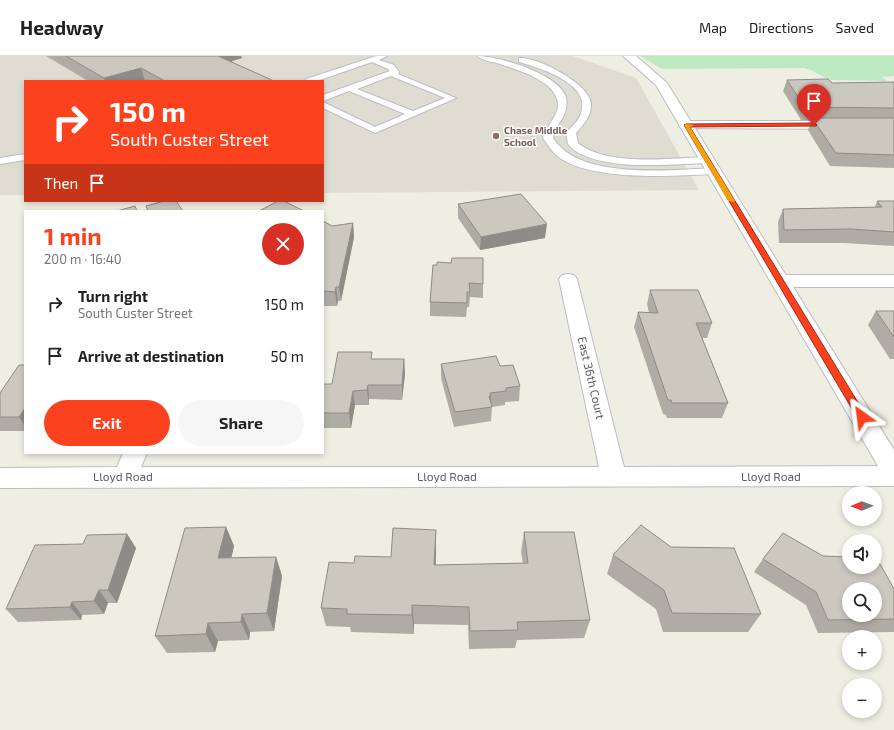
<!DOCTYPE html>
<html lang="en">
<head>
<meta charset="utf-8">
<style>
	:root { --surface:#fff; --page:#f6f6f6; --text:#222; --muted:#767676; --line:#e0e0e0; --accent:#fb411d }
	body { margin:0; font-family:"Exo 2",sans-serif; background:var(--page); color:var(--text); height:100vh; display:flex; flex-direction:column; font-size:15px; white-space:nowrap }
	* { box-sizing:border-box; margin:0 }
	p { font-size:13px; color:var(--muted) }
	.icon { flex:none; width:22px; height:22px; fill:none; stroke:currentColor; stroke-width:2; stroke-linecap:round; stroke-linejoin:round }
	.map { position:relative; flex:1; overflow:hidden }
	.sheet { position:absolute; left:24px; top:154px; width:300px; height:244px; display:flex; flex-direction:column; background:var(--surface); border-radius:0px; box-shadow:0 2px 6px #0003 }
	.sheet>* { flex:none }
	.hud { position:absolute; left:24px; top:24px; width:300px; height:122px; border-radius:0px; box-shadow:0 2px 6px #0003; background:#fb411d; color:#fff; overflow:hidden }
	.needle { width:26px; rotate:269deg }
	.controls { position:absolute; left:842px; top:430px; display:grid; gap:8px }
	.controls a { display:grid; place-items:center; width:40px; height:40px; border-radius:50%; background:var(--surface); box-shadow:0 2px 6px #0003; font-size:20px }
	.pin { position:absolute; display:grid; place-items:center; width:34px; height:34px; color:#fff; margin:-41px -17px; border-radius:50% 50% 50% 0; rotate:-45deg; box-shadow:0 0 4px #0007 }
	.pin .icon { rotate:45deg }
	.me { position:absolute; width:44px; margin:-22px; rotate:329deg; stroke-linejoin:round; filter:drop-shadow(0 0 3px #0008) }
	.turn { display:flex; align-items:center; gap:14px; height:84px; padding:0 20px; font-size:18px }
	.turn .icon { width:52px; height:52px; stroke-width:2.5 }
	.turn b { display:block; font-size:28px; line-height:34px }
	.then { display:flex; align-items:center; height:38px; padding:0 20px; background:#0003; gap:8px; font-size:15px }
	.round { display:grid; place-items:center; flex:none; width:42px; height:42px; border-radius:21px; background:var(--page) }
	.headline { display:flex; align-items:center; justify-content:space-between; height:68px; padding:0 20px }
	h1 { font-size:24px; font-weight:700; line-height:30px; color:var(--accent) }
	.cta { display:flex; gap:8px; margin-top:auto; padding:8px 20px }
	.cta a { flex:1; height:46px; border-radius:24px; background:var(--accent); color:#fff; font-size:16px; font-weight:700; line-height:46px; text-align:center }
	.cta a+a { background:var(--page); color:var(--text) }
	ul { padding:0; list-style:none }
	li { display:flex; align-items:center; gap:12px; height:52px; padding:0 20px }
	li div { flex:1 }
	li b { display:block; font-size:15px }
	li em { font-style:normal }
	header { display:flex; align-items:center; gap:24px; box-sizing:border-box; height:56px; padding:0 20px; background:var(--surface); border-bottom:1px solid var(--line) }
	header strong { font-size:19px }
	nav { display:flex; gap:22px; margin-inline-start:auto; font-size:14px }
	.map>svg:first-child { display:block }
	.education { fill:#dfddd2 }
	.green { fill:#bdeac0 }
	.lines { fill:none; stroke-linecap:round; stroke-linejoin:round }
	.service-casing { stroke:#bbbdc3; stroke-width:2 }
	.minor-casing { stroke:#bbbdc3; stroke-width:2 }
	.tertiary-casing { stroke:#bbbdc3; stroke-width:2 }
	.service { fill:#fff; fill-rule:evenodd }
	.minor { fill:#fff; fill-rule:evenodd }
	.tertiary { fill:#fff; fill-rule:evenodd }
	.wall { fill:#afaca5 }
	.shaded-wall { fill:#8e8c86 }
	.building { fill:#cbc8c0; stroke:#8e8c86; fill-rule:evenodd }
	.route { fill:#fb411d; stroke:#a32a13 }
	.slow { fill:#f59e0b }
	.education-dot { fill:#8d6e63; stroke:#fff; stroke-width:1.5 }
	.labels { text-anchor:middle; stroke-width:3; stroke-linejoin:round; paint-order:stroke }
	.far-education-label { font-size:10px; font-weight:bold; fill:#785e54; stroke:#fff; text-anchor:start }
	.street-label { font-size:12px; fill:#5b5f65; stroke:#fff }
</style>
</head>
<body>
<header>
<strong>Headway</strong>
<nav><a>Map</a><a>Directions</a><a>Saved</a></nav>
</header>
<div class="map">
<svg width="894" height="674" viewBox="0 0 894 674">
	<rect width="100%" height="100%" fill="#efeee3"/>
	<polygon class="education" points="0,0 573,0 636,22 699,134 323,137 323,25 25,25 25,139 0,139"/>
	<polygon class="green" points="640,0 894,0 894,20 882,21 887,25 829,24 813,15 804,12 662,13"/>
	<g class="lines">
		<g class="service-casing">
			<g id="service">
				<path d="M376 0H387L379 4 394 9 399 16 398 18 456 42 375 77 323 52V46L375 71 405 58 349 35 323 45V39L390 15 388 13 372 6 317 25H305L306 23ZM391 20 445 42 413 55 357 33Z"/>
				<path d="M477 0C499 0 560 18 566 42 570 57 556 68 553 82 579 124 670 114 714 112L719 115 714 118C673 120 599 125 563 104 554 99 549 91 543 82 546 71 557 60 558 51 560 25 517 14 497 7 491 6 482 4 477 0Z"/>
				<path d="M519 2C536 0 591 28 591 48 592 60 583 69 576 77L578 87C608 111 669 102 707 101L712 104 707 107C673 108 591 117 568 88L566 77C571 71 579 65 581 57 592 28 540 12 519 6Z"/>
				<polygon points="25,98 25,104 0,108 0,102"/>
			</g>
		</g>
		<g class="minor-casing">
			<g id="minor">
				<polygon points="686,65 894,65 894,73 681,72 679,69 681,66"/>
				<polygon points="568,218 574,219 577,223 624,411 894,410 894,430 0,432 0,412 117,411 123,397 147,397 141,411 599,411 559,223 562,219"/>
				<polygon points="780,219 894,219 894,231 780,231 774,229 771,225 774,221"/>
			</g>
		</g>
		<g class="tertiary-casing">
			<polygon id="tertiary" points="623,0 636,0 667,27 894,394 894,425 885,422 656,29"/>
		</g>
		<use href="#service" class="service"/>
		<use href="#minor" class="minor"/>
		<use href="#tertiary" class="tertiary"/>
	</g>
	<g class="wall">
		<polygon points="46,0 241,0 242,2 232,5 232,6 274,25 88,25"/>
		<polygon points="787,24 832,27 894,26 894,112 830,110 808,74 812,64 801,64 783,35"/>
		<polygon points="877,145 894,145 894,190 844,187 779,187 778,166 783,153 875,151"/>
		<polygon points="458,148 545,182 480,194 458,162"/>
		<polygon points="323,165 332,170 353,167 354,181 341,245 338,245 337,250 323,250"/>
		<polygon points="433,209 483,228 483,242 470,241 469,251 467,251 466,261 430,260 430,246"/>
		<polygon points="650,234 712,267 707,282 702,282 728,347 722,362 667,362 666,359 663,358 634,271 638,256 649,257 647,248"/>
		<polygon points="894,254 894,303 890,303 868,269 876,255 894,255"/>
		<polygon points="372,303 404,303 405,318 402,344 369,343 369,349 355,349 351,372 323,372 323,328 332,328"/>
		<polygon points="441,308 500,310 520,330 519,345 505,346 505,349 492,351 491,365 454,371 441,322"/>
		<polygon points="25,309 25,375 0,375 0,337"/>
		<polygon points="226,471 234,490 231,502 276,501 282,520 274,575 250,576 249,584 218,585 215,596 167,597 155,580"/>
		<polygon points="436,474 436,509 523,507 521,496 524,476 590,564 584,582 517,584 515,592 469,593 468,569 414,568 414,578 351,576 350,571 326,570 321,552 354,507 391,501"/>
		<polygon points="127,478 136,492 117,547 108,547 104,558 82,559 81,564 18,566 6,553 83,488"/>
		<polygon points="613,499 761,558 748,576 663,576 656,553 607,518"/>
		<polygon points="823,500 894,533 894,576 818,577 806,549 754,516 763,503"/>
	</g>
	<g class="shaded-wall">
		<polygon points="213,0 241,0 242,2 232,5 233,8"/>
		<polygon points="141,12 145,25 105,25 104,22"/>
		<polygon points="353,167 354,181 341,245 339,231"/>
		<polygon points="547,168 545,182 480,194 481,181"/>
		<polygon points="336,231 338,245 337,250 335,236"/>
		<polygon points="404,303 405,318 402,344 402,329"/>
		<polygon points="368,329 369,343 369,349 367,334"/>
		<polygon points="353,335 355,349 351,372 349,357"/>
		<polygon points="489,340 491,340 490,351"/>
		<polygon points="25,352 25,370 19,361"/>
		<polygon points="226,471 234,490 227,522 218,502"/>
		<polygon points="436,474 436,493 435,528 434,509"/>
		<polygon points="127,478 136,492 117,547 108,534"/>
		<polygon points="276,501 282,520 274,575 267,557"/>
		<polygon points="99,534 108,547 104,558 94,545"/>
		<polygon points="72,546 82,559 81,564 70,551"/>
		<polygon points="412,549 414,568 414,578 412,559"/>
		<polygon points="242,558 250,576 249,584 241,566"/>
		<polygon points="208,567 218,585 215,596 206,578"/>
	</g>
	<g class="building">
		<polygon points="66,0 218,0 274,25 165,25 141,12 104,22"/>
		<polygon points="828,23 832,27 894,26 894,52 805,51 787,24"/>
		<polygon points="812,62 894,62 894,99 836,97"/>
		<polygon points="521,138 547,168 481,181 458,148"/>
		<polygon points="164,145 176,145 183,155 148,155 146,150"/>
		<polygon points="278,145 284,145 304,155 259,155"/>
		<polygon points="877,145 894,145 894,176 851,173 784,174 783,153 882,151"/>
		<polygon points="135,150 137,155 117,155"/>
		<polygon points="323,165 332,170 353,167 339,231 336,231 335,236 323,235"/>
		<polygon points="452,202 483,202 483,228 469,227 470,236 467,236 467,247 430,246 433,209 437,209 437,206 451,207"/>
		<polygon points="650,234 698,234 712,267 696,267 728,347 672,347 671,344 668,344 638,256 658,257"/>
		<polygon points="876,255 894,255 894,281"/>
		<polygon points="338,296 372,296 371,303 404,303 402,329 368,329 367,334 353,335 349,357 323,357 323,328 332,328"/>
		<polygon points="496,300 500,310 513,309 520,330 506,332 506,335 490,337 491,340 489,340 492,351 455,356 441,308"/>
		<polygon points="19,309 25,309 25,352 19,361 0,361 0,337"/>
		<polygon points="641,469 671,491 734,492 761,558 672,557 664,534 613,499"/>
		<polygon points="226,471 218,502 276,501 267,557 242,558 241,566 208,567 206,578 155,580 185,472"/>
		<polygon points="393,472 436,474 434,509 528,507 524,476 574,476 590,564 517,566 518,574 470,575 469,551 412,549 412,559 347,558 347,553 321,552 329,506 354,507 355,500 391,501"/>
		<path d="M783 477 823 500 849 501V511H875V508H880L894 533V563L828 564 816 536 763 503ZM849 533H875V559H849Z"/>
		<polygon points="127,478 108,534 99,534 94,545 72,546 70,551 6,553 35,489 83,488 87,479"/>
	</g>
	<polygon class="route" points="814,67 817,69 816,70 690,71 865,358 866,361 865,363 858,363 684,69 686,68"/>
	<polygon class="slow" points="686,68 695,69 690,71 735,145 734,146 728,145 684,69"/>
	<circle class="education-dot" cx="496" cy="80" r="4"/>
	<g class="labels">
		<g class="far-education-label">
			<text x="504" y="78">Chase Middle<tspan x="504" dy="12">School</tspan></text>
		</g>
		<g class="street-label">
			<text transform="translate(591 322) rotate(77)" y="4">East 36th Court</text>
			<text x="123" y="425">Lloyd Road</text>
			<text x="447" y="425">Lloyd Road</text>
			<text x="771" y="425">Lloyd Road</text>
		</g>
	</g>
</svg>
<div class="controls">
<a><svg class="needle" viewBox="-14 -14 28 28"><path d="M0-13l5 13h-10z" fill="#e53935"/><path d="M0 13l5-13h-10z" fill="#767676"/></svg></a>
<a><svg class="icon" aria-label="sound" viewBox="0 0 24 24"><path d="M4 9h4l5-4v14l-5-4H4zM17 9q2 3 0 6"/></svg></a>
<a><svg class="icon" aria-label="search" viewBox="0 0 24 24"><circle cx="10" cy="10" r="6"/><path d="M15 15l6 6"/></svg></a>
<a>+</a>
<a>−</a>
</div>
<div class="pin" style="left:814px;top:69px;background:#d93025"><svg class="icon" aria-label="arrive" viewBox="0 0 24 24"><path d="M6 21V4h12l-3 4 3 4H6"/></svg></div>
<svg class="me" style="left:862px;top:361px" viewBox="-20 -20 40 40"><path d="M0-17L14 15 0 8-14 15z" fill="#fb411d" stroke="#fff" stroke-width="4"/></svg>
<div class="hud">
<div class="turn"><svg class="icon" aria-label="right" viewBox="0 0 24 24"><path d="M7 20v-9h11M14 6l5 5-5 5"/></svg><div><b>150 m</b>South Custer Street</div></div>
<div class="then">Then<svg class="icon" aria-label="arrive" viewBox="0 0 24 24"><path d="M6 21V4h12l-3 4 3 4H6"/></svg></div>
</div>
<section class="sheet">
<div class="headline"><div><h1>1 min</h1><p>200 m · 16:40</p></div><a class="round" style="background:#d93025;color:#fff"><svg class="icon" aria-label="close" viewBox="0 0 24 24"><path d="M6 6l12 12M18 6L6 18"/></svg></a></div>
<ul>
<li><svg class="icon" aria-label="right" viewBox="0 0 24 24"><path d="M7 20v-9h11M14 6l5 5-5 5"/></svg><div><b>Turn right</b><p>South Custer Street</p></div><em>150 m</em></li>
<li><svg class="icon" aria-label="arrive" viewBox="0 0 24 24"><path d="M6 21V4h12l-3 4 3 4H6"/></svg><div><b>Arrive at destination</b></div><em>50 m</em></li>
</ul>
<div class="cta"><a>Exit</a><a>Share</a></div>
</section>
</div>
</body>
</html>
